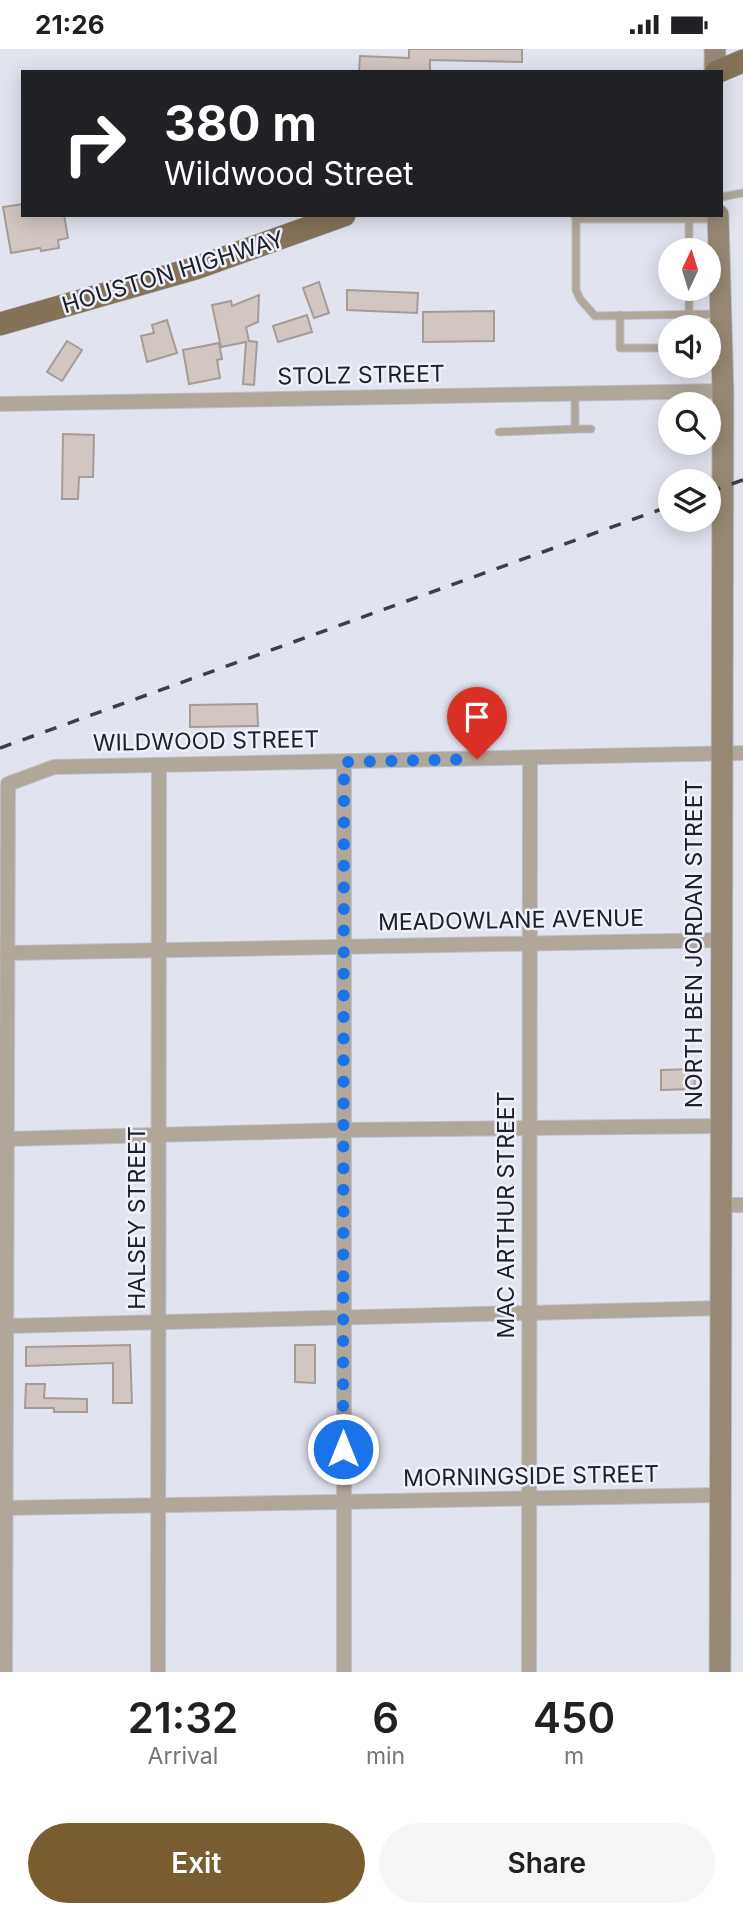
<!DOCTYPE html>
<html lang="en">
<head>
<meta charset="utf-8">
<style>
	:root { --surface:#fff; --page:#f6f6f6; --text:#202124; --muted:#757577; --accent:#795d30 }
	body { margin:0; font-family:Inter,sans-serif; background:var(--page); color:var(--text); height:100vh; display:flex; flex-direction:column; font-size:26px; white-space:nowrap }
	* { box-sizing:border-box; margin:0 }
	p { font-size:23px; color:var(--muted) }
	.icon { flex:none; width:38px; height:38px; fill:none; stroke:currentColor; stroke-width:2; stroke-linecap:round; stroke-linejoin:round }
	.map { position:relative; height:1623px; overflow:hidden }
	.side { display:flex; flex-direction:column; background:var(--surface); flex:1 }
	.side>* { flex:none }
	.banner { position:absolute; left:21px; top:21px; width:702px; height:147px; border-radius:0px; box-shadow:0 4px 18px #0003; background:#202124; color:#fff; overflow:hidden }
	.needle { width:46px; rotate:4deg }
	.fabs { position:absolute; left:658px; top:189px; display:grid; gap:14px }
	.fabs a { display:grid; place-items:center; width:63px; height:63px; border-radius:50%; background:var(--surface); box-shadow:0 4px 18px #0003; font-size:35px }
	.pin { position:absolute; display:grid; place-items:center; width:60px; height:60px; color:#fff; margin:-72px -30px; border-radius:50% 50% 50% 0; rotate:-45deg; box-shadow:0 0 7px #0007 }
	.pin .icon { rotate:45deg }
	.me { position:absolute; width:77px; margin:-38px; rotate:0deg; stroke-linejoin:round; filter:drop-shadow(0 0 5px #0008) }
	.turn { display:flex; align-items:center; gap:24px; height:147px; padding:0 28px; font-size:32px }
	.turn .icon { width:91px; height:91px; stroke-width:2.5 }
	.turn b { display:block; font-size:49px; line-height:60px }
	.eta { display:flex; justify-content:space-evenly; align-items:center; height:119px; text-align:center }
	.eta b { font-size:42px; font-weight:600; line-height:49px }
	.action { display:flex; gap:14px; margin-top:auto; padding:14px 28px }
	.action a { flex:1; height:80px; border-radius:42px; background:var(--accent); color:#fff; font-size:28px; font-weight:600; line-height:80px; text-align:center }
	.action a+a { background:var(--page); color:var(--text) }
	.status { display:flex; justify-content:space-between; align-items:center; height:49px; padding:0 35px; background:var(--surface); direction:ltr }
	.status svg { height:19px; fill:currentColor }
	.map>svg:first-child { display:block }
	.building { fill:#d1c6c1; stroke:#a69b96; stroke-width:2 }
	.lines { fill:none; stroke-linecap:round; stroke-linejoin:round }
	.lane-casing { stroke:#bec1cb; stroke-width:9 }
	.street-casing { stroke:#bec1cb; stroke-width:16 }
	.secondary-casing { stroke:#bec1cb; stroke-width:23 }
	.primary-casing { stroke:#bec1cb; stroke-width:24 }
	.lane { stroke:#b0a699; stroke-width:7 }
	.street { stroke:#b0a699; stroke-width:14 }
	.secondary { stroke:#968874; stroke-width:21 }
	.primary { stroke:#847259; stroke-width:23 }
	.rail { stroke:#3e3f44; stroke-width:3.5; stroke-dasharray:12 12; stroke-linecap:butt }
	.route { stroke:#1a73e8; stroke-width:12; stroke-dasharray:0 21.6 }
	.labels { text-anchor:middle; stroke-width:5; stroke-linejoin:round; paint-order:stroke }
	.street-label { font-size:23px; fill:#202125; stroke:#eef1fc }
</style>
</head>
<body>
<div class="status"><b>21:26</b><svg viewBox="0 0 49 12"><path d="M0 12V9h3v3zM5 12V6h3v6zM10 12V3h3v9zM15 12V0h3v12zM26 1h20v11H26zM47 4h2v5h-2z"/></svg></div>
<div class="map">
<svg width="743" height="1623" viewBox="0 0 743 1623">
	<rect width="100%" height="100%" fill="#e1e4ef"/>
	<g class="building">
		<polygon points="409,0 522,0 522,13 430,11 430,23 359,23 360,7 409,9"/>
		<polygon points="23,155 23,166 64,166 68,189 58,191 59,199 41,202 40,199 11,204 3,158"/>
		<polygon points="319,233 329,264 314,269 303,239"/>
		<polygon points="347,241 418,244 417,264 347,261"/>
		<polygon points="259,246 258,273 246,278 249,292 257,293 254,336 243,335 246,293 221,298 212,256 231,252 232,257"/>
		<polygon points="494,262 494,292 423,293 423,263"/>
		<polygon points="307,266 312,283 278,293 273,277"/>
		<polygon points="167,271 177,304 147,313 141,287 154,284 152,276"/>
		<polygon points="67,292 82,301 62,332 47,323"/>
		<polygon points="219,294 222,310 217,311 220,329 189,335 183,301"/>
		<polygon points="63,385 94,386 93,428 79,428 78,450 62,450"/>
		<polygon points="257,655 258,677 190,678 190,656"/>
		<polygon points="694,1020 695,1040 661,1041 661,1021"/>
		<polygon points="130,1296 132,1354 113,1354 113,1314 26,1317 26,1298"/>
		<polygon points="295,1296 315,1296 315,1334 295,1333"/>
		<polygon points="26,1335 45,1335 44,1349 87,1350 87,1363 54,1363 54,1359 25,1359"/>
	</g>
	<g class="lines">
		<g class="lane-casing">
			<g id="lane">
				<polyline points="721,148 743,144"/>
				<polyline points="575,167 576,170 689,170 689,201"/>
				<polyline points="689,167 689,170 716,170"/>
				<polyline points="576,170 576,241 580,250 595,267 719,265"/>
				<polyline points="620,266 620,299 670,299"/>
				<polyline points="689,278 689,240"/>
				<polyline points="575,380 591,380"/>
				<polyline points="499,383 575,380 575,345"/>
			</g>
		</g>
		<g class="street-casing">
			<g id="street">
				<polyline points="0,355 723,342"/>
				<polyline points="7,904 722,891"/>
				<polyline points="8,1090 344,1081 721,1077"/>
				<polyline points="722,1156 743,1156"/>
				<polyline points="6,1277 722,1259"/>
				<polyline points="5,1459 721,1446"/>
				<polyline points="5,1623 8,735 54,718 743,704"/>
				<polyline points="158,1623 159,716"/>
				<polyline points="344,1623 344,713"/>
				<polyline points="529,1623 530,709"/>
			</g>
		</g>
		<g class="secondary-casing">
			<g id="secondary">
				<polyline points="715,23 715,0"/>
				<polyline points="718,166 723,342 720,1623"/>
			</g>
		</g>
		<g class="primary-casing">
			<g id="primary">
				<polyline points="717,23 743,12"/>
				<polyline points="0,275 196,219 344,166"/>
			</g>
		</g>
		<use href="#lane" class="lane"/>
		<use href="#street" class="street"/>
		<use href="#secondary" class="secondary"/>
		<use href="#primary" class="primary"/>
		<g class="rail">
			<polyline points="709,443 743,431"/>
			<polyline points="0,699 670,457"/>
		</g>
	</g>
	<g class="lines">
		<polyline class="route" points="343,1400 344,713 477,710"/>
	</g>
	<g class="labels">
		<g class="street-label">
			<text transform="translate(173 223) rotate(-17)" y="8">HOUSTON HIGHWAY</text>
			<text transform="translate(361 326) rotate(-1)" y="8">STOLZ STREET</text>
			<text transform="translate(206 692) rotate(-1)" y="8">WILDWOOD STREET</text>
			<text transform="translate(511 871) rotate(-1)" y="8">MEADOWLANE AVENUE</text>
			<text transform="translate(694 895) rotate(-90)" y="8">NORTH BEN JORDAN STREET</text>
			<text transform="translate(506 1166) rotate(-90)" y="8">MAC ARTHUR STREET</text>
			<text transform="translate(137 1169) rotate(-90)" y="8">HALSEY STREET</text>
			<text transform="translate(531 1427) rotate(-1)" y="8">MORNINGSIDE STREET</text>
		</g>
	</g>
</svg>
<div class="fabs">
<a><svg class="needle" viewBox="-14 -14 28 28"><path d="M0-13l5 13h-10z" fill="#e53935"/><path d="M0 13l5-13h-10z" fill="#757577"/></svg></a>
<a><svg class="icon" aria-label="sound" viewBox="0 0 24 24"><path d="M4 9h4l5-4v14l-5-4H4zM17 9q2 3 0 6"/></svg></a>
<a><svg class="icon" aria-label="search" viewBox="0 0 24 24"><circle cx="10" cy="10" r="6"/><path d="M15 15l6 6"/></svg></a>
<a><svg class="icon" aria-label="layers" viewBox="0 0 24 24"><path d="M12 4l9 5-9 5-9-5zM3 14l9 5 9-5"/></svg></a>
</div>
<div class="pin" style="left:477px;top:710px;background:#d93025"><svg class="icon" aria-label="arrive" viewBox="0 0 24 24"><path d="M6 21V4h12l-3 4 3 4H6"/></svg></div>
<svg class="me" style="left:343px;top:1400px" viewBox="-20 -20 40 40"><circle r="17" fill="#1a73e8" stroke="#fff" stroke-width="3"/><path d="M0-11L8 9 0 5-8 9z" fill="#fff"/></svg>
<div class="banner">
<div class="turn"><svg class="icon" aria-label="right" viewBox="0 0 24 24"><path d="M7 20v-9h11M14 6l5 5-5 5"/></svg><div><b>380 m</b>Wildwood Street</div></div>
</div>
</div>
<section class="side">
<div class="eta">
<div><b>21:32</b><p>Arrival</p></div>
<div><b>6</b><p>min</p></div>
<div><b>450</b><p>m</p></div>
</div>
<div class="action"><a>Exit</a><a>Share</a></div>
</section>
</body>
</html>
